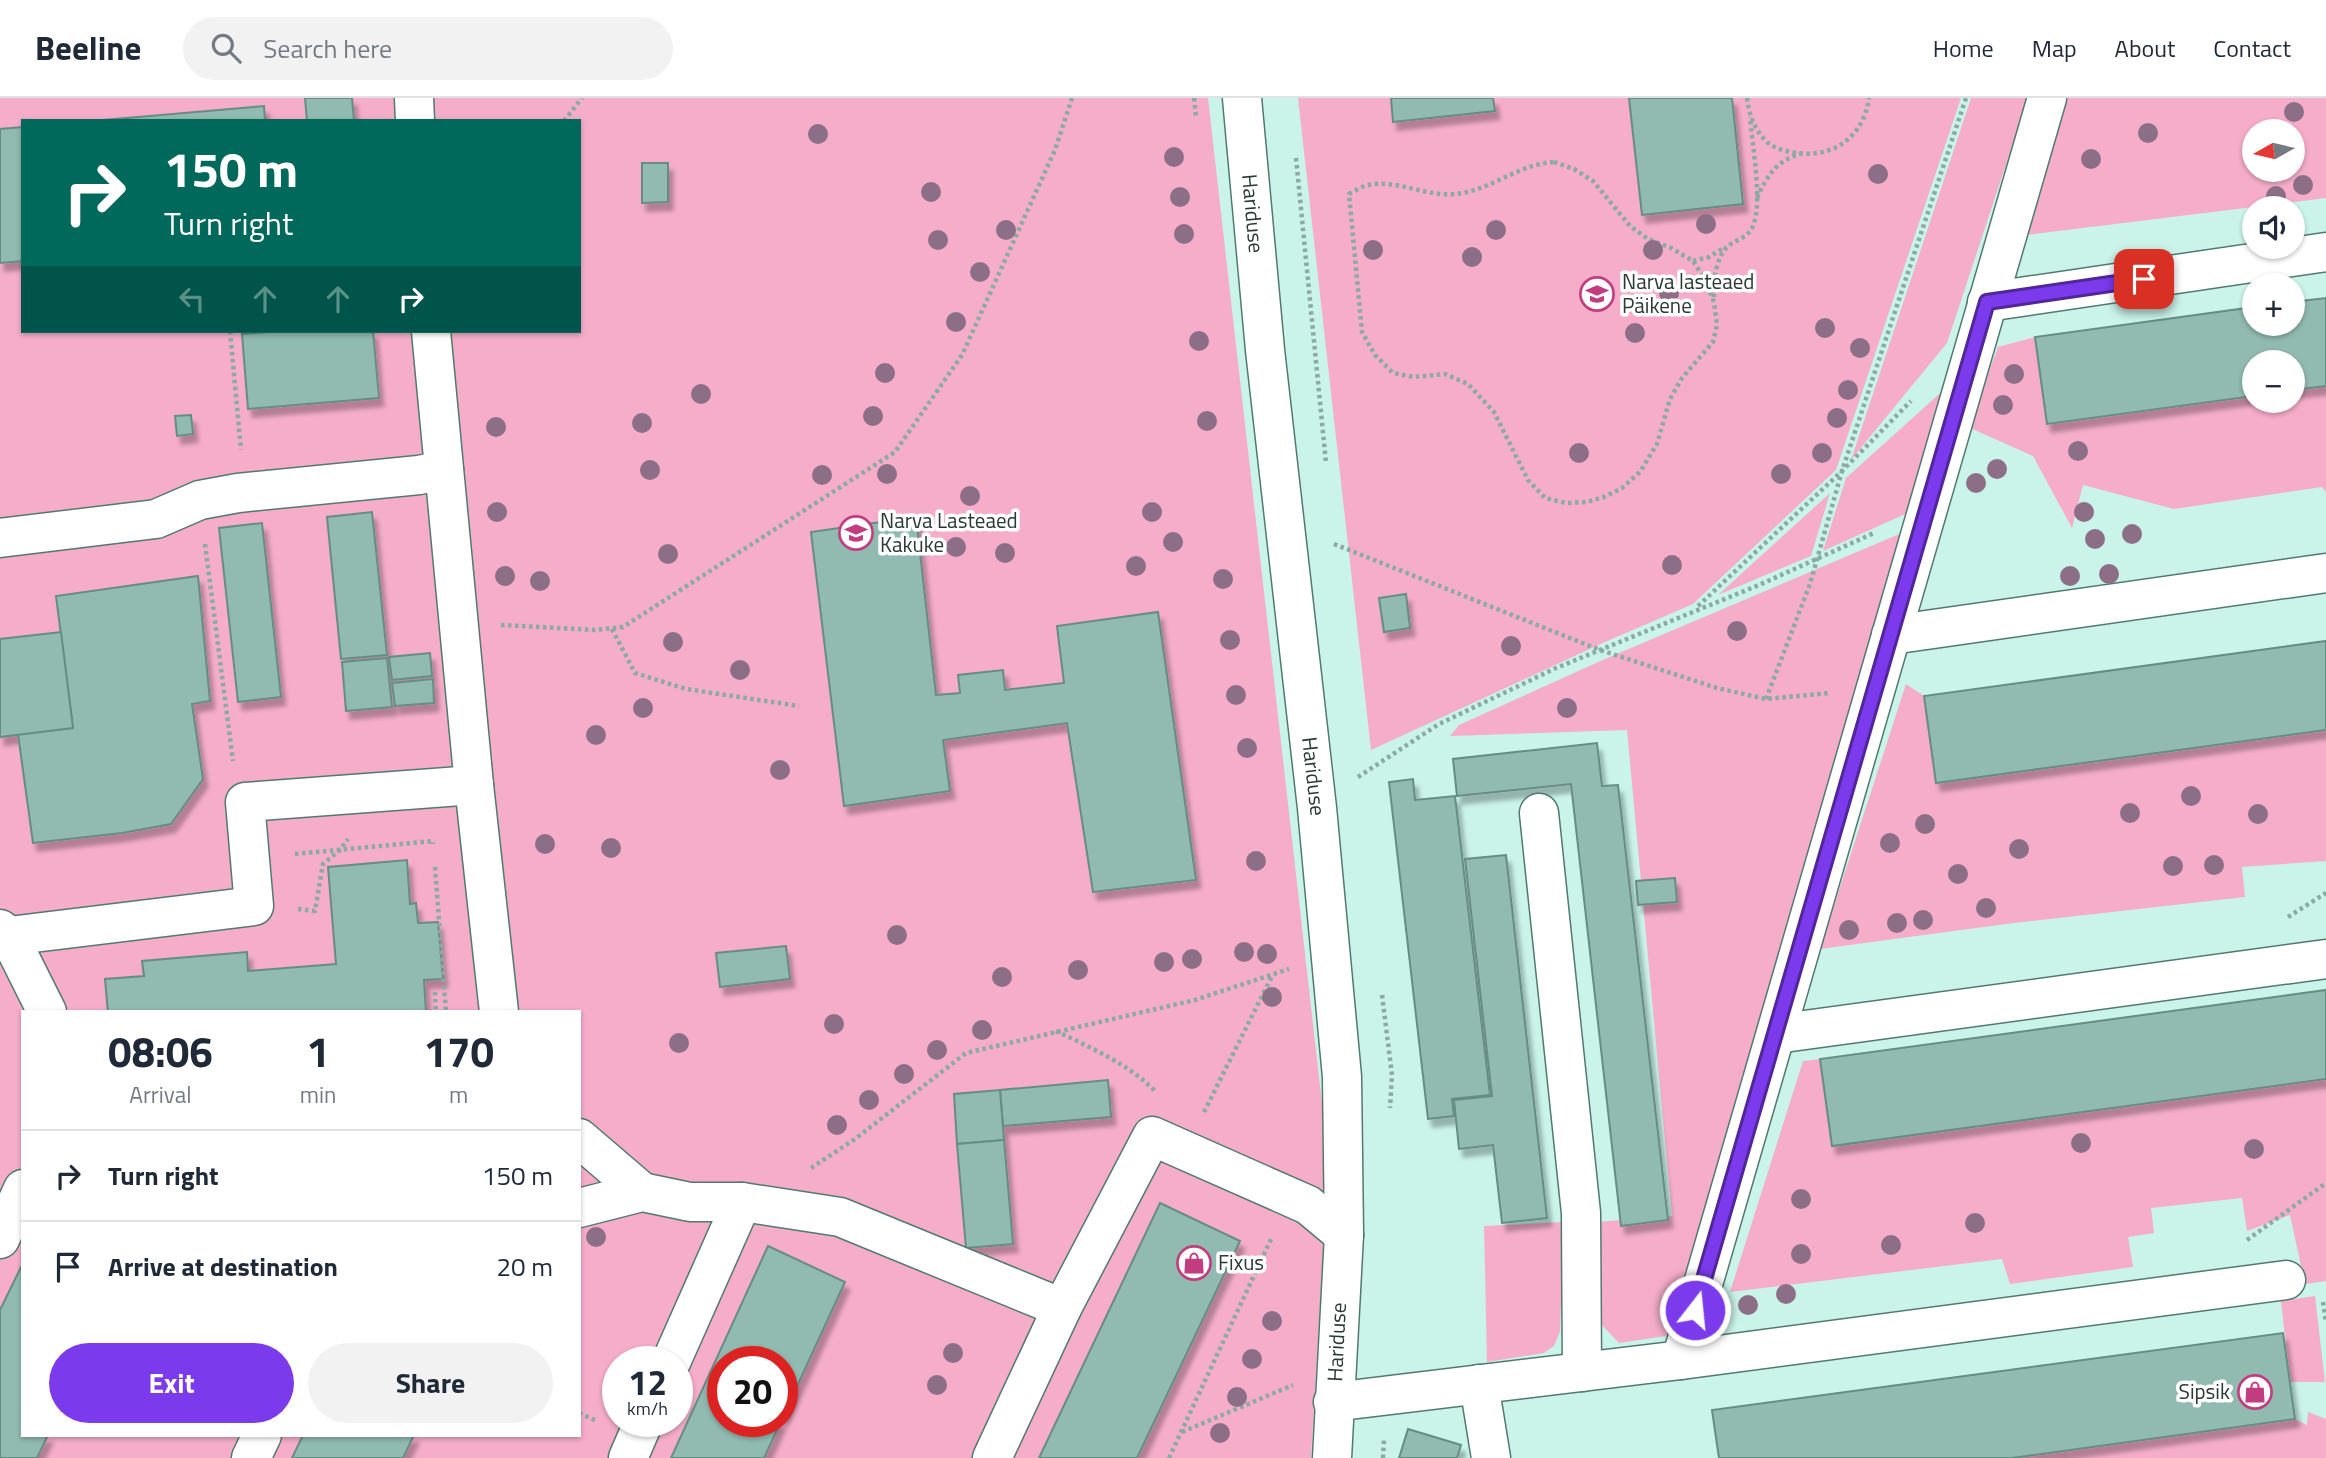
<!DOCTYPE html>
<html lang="en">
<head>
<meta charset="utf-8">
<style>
	:root { --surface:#fff; --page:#f2f2f3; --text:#1f2937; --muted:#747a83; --line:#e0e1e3; --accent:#7c3aed }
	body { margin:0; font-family:"Titillium Web",sans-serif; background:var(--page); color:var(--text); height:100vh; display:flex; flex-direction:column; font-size:26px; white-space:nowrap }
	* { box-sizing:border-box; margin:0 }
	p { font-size:23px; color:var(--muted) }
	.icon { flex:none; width:38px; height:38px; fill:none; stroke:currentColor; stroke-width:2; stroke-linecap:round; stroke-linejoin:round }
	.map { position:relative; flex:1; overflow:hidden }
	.details { position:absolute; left:21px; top:912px; width:560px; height:427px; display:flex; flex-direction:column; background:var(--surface); border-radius:0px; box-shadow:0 2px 5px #0004 }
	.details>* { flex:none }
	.top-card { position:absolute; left:21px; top:21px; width:560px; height:214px; border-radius:0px; box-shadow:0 2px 5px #0004; background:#00695c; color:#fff; overflow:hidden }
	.needle { width:46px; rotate:262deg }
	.buttons { position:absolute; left:2242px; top:21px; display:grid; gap:14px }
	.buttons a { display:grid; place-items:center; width:63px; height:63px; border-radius:50%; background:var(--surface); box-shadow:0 2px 5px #0004; font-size:35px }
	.speed { position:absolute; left:602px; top:1248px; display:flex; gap:14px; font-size:35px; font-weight:700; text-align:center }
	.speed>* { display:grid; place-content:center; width:91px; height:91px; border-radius:50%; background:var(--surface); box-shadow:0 2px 5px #0004; line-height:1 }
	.speed small { font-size:18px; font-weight:400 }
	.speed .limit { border:10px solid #d22; background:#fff; color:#111 }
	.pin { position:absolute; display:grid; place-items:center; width:60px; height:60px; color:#fff; margin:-30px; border-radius:14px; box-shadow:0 4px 10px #0006 }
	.me { position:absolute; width:77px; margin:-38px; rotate:16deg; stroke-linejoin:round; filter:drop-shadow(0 0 5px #0008) }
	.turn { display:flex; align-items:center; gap:24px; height:147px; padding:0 28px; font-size:32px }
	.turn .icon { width:91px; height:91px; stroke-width:2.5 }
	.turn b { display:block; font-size:49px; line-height:60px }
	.lanes { display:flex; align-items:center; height:66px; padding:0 28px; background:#0003; justify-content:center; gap:35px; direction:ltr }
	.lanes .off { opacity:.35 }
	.eta { display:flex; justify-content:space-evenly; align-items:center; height:119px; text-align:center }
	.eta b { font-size:42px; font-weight:700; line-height:49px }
	.cta { display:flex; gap:14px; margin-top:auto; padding:14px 28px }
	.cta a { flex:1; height:80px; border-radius:42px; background:var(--accent); color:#fff; font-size:28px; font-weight:700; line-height:80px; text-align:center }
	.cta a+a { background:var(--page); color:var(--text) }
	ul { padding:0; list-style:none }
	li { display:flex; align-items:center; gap:21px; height:91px; padding:0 28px; border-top:2px solid var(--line) }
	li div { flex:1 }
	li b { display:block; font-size:26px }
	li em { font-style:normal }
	header { display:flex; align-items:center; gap:42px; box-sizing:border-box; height:98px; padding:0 35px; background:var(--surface); border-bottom:2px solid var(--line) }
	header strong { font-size:33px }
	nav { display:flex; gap:38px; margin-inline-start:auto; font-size:24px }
	.search { width:490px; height:63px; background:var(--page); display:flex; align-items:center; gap:18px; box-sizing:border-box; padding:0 24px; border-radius:38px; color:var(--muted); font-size:26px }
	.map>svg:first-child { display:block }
	.green { fill:#f5adca; fill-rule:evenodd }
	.building { fill:#91bab0; stroke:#668d85; stroke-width:2; filter:url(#shadow) }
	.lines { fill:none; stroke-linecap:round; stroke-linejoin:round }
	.minor-casing { stroke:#527970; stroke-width:41 }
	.path { stroke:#8aaaa2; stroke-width:4.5; stroke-dasharray:3.5 3.5; stroke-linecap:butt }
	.minor { stroke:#fff; stroke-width:38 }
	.tree { fill:#8c6f86 }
	.route-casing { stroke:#51269a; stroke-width:18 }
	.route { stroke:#7c3aed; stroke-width:12 }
	.labels { text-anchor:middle; stroke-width:7; stroke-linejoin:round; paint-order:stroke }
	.street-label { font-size:21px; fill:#293a36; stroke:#fff }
	.poi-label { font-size:21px; fill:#293a36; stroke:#fff; text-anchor:start }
</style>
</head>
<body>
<header>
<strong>Beeline</strong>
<div class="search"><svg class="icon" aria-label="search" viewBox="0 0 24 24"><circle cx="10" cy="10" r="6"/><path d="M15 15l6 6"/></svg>Search here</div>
<nav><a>Home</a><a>Map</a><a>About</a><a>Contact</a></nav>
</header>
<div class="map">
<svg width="2326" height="1360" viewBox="0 0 2326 1360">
	<defs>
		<filter id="shadow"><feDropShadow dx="4.5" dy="8" stdDeviation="2" flood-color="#0004"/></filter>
	</defs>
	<rect width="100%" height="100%" fill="#caf4ea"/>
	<g class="green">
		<path d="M0 0H1208L1325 1032 1324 1138 1311 1360H0ZM23 23H579V233H23ZM23 914H579V1337H23ZM618 1264H677V1323H618ZM723 1264H782V1323H723Z"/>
		<polygon points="1298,0 1961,0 1836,372 1693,506 1605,544 1371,652"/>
		<polygon points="1971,0 2028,0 1947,245 1851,362"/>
		<path d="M2066 0H2326V100L2026 137ZM2254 33H2292V72H2254Z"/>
		<polygon points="2035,239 2047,325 2254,298 2254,303 2292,303 2293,292 2326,288 2326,394 2322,389 2174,411 2083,387 2072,430 2033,358 1968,329 1998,249"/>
		<polygon points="1948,288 1912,413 1823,453 1846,380"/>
		<polygon points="1830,395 1811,458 1718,497"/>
		<polygon points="1904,434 1682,1222 1666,1238 1619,1245 1600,1225 1597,1124 1672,1118 1627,632 1450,638 1459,627 1605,561"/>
		<polygon points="1906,586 1924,598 1936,685 2326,632 2326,763 2242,769 2245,799 2006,826 1820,851"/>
		<polygon points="1820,961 2326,981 2326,1183 2305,1186 2290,1117 2247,1133 2242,1100 2151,1110 2154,1135 2128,1139 2133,1169 2010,1186 2002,1161 1730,1194 1803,963"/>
		<polygon points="1564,1124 1560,1233 1554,1248 1544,1255 1487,1264 1484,1128"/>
		<polygon points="2315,1198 2325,1284 2290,1284 2281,1203"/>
		<polygon points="2308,1314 2326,1321 2326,1360 2012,1360 2295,1321 2307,1327"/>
	</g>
	<g class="building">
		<polygon points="305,0 352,0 354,23 307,23"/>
		<polygon points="1391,0 1493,0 1495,13 1393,24"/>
		<polygon points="1629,0 1732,0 1743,106 1642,117"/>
		<polygon points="264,8 265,23 92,23"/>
		<polygon points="23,29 23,163 0,165 0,31"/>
		<polygon points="642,65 668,65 668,104 642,105"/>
		<polygon points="2326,200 2326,288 2292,292 2292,264 2254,264 2254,298 2047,326 2035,239 2254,209 2254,226 2292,226 2292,204"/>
		<polygon points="281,233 373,233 379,300 248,311 242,236"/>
		<polygon points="191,317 193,336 177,338 175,318"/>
		<polygon points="372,414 387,557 341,561 327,419"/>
		<polygon points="916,419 936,597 960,595 958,577 1003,572 1005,592 1064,585 1057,528 1158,514 1196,782 1093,794 1067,625 943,642 950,693 844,708 811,434"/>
		<polygon points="262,425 281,599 238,604 219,430"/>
		<polygon points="198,478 210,603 192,606 203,681 171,726 122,735 33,745 18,636 73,630 56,498"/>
		<polygon points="1406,496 1410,530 1384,534 1379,500"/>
		<polygon points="61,534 73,630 0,639 0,541"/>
		<polygon points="2326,543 2326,632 1936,685 1924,598"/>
		<polygon points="430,555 432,578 392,582 389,559"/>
		<polygon points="387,560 392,609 346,613 342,564"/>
		<polygon points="433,581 434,605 395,608 392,585"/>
		<polygon points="1597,645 1602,688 1618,687 1668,1122 1621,1128 1571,686 1457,698 1453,661"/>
		<polygon points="1413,681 1415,702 1455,698 1490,997 1452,1001 1454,1018 1428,1021 1389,684"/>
		<polygon points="1506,757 1547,1120 1502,1125 1493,1047 1459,1051 1454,1002 1492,998 1465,761"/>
		<polygon points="407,762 410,806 416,805 418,825 438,824 443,881 424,882 426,914 108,914 105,881 144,878 142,863 247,854 248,873 336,866 328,769"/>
		<polygon points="1675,780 1677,804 1638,807 1636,783"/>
		<polygon points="786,848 790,881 720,889 716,855"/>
		<polygon points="2326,892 2326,981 1832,1048 1820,961"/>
		<polygon points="1108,982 1111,1019 1003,1028 1000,992"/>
		<polygon points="1000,992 1004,1042 957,1046 954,996"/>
		<polygon points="1004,1042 1013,1146 966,1150 957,1046"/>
		<polygon points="1160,1105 1240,1143 1137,1360 1039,1360"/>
		<polygon points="768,1148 845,1184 782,1321 782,1264 723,1264 723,1323 781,1323 764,1360 671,1360"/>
		<polygon points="23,1165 23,1337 48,1337 37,1360 0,1360 0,1212"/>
		<polygon points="2283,1235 2295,1321 2012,1360 1719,1360 1712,1312"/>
		<polygon points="1408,1331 1461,1347 1457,1360 1399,1360"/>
		<polygon points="303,1337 414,1337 403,1360 292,1360"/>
	</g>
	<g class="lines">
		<g class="minor-casing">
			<g id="minor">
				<polyline points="414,0 415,23"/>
				<path id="s1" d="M1242 0 1265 252 1317 710 1342 979 1344 1137 1332 1360"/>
				<polyline points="1987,204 2326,154"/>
				<polyline points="431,233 474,687 499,914"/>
				<polyline points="0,440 156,421 200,402 238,395 419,377 444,372"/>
				<polyline points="1891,537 2326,475"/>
				<polyline points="1539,715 1581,1115 1582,1274"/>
				<polyline points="0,831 9,838 47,914"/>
				<polyline points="9,838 254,808 245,704 474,687"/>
				<polyline points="1776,936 2326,861"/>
				<polyline points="579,1040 642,1094"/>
				<polyline points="579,1110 642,1094 690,1104 742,1104 840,1119 1062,1210"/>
				<polyline points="0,1141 23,1091"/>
				<polyline points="1681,1262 2286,1182"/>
				<polyline points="671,1264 742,1104"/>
				<polyline points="1479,1286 1491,1360"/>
				<polyline points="1333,1304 1681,1262 2047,0"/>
				<polyline points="251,1360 262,1337"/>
				<polyline points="628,1360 644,1323"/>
				<polyline points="992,1360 1062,1210 1152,1038 1308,1107 1344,1137"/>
			</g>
		</g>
		<g class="path">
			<polyline points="1194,0 1196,18"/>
			<path d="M1747 0C1749 16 1754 31 1766 43 1773 50 1782 52 1791 54 1831 62 1863 41 1869 0"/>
			<polyline points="564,23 582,0"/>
			<polyline points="1296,60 1326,365"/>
			<path d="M1554 64 1574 71 1593 83 1630 128 1648 141 1671 150 1693 163 1704 180 1714 204 1717 227 1713 244 1682 280 1670 301 1657 346 1640 374 1622 390 1604 399 1587 404 1566 405 1545 400 1528 382 1494 314 1468 286 1445 276 1414 279 1393 275 1375 257 1362 234 1349 96C1355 93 1362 88 1368 87 1397 81 1426 99 1455 96 1490 93 1518 66 1554 64Z"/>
			<path d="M1757 100C1767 78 1776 63 1800 56"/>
			<polyline points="1693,163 1709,159 1725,149"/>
			<path d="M1714 199C1713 185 1716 158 1728 148 1737 141 1748 140 1753 128 1763 104 1752 46 1750 19"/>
			<polyline points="230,233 241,352"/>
			<polyline points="205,446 233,663"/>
			<polyline points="1334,446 1600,552 1717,590 1766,601 1830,595"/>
			<polyline points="1698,508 1842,373 1911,303"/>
			<polyline points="501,527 595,532 623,529 895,354 962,257 1055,52 1072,0"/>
			<polyline points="612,531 635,575 686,591 799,608"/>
			<polyline points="1766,601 1810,486 1842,373 1966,0"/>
			<polyline points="1358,679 1439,626 1556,570 1759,487 1874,435"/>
			<polyline points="295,756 433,743 433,746"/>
			<polyline points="435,769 446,914"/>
			<polyline points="298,811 315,813 323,766 340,752 348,741"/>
			<polyline points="2288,819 2326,795"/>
			<polyline points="435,894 436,914"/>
			<polyline points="1382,897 1392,977 1390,1010"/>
			<path d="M1056 933C1091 950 1127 965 1155 993"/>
			<polyline points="1204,1014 1272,878"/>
			<polyline points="811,1070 855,1041 966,955 1195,902 1289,871"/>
			<polyline points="2247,1142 2326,1085"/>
			<polyline points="2323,1204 2326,1224"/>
			<polyline points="579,1315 597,1323"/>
			<polyline points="1182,1334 1293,1287"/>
			<polyline points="1169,1360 1272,1139"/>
			<polyline points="1383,1360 1384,1341"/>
		</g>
		<use href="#minor" class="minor"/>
	</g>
	<g class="tree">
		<circle cx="2294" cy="14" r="10"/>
		<circle cx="2148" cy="35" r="10"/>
		<circle cx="818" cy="36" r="10"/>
		<circle cx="1174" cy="59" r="10"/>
		<circle cx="2091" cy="61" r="10"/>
		<circle cx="1878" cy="76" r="10"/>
		<circle cx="2303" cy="87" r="10"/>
		<circle cx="931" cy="94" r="10"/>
		<circle cx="2276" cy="98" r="10"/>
		<circle cx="1180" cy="99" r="10"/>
		<circle cx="1706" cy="126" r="10"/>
		<circle cx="1006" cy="132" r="10"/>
		<circle cx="1496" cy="132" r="10"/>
		<circle cx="1184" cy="136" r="10"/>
		<circle cx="938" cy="142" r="10"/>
		<circle cx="1373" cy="152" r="10"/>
		<circle cx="1653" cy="152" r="10"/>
		<circle cx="1472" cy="159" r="10"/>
		<circle cx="980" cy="174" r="10"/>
		<circle cx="1669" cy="195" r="10"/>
		<circle cx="956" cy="224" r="10"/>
		<circle cx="1825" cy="230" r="10"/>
		<circle cx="1635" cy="235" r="10"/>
		<circle cx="1199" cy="243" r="10"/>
		<circle cx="1860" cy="250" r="10"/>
		<circle cx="885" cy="275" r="10"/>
		<circle cx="2014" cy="276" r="10"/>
		<circle cx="1848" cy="292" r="10"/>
		<circle cx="701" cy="296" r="10"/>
		<circle cx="2003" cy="307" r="10"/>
		<circle cx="873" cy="318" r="10"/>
		<circle cx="1837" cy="320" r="10"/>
		<circle cx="1207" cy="323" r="10"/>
		<circle cx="642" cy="325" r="10"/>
		<circle cx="496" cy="329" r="10"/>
		<circle cx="2078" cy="353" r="10"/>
		<circle cx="1579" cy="355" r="10"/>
		<circle cx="1822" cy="355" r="10"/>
		<circle cx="1997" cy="371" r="10"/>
		<circle cx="650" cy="372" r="10"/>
		<circle cx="887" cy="376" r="10"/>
		<circle cx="1781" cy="376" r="10"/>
		<circle cx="822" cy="377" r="10"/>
		<circle cx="1976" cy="385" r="10"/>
		<circle cx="970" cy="398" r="10"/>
		<circle cx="497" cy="414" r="10"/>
		<circle cx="1152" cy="414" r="10"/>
		<circle cx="2084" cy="414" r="10"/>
		<circle cx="2132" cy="436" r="10"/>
		<circle cx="2095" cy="441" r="10"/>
		<circle cx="1173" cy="444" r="10"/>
		<circle cx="956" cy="449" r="10"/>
		<circle cx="1005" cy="455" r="10"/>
		<circle cx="668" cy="456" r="10"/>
		<circle cx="1672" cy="467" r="10"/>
		<circle cx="1136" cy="468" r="10"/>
		<circle cx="2109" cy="476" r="10"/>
		<circle cx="505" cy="478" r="10"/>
		<circle cx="2070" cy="478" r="10"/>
		<circle cx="1223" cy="481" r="10"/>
		<circle cx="540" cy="483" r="10"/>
		<circle cx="1737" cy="533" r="10"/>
		<circle cx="1230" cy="542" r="10"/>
		<circle cx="673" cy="544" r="10"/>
		<circle cx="1511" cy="548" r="10"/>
		<circle cx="740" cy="572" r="10"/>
		<circle cx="1236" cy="597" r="10"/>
		<circle cx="643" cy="610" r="10"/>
		<circle cx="1567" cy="610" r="10"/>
		<circle cx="596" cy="637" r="10"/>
		<circle cx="1247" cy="650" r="10"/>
		<circle cx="780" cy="672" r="10"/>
		<circle cx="2191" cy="698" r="10"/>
		<circle cx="2130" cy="715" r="10"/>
		<circle cx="2258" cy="716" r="10"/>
		<circle cx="1925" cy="726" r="10"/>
		<circle cx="1890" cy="745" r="10"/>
		<circle cx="545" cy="746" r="10"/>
		<circle cx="611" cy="750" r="10"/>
		<circle cx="2019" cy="751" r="10"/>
		<circle cx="1256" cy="763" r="10"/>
		<circle cx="2214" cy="767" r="10"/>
		<circle cx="2173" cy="768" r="10"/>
		<circle cx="1958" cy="776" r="10"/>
		<circle cx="1986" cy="810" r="10"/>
		<circle cx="1923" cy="822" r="10"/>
		<circle cx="1897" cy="825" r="10"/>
		<circle cx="1849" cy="832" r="10"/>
		<circle cx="897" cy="837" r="10"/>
		<circle cx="1244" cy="854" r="10"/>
		<circle cx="1267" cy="856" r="10"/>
		<circle cx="1192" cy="861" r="10"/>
		<circle cx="1164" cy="864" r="10"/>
		<circle cx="1078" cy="872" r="10"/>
		<circle cx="1002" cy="879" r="10"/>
		<circle cx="1272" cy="899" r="10"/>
		<circle cx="834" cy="926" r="10"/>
		<circle cx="982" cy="932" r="10"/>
		<circle cx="679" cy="945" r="10"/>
		<circle cx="937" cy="952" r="10"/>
		<circle cx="904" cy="976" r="10"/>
		<circle cx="869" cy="1002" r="10"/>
		<circle cx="837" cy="1027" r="10"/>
		<circle cx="2081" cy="1045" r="10"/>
		<circle cx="2254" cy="1051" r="10"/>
		<circle cx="1801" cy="1101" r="10"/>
		<circle cx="1975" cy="1125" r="10"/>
		<circle cx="596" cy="1139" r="10"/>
		<circle cx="1891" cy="1147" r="10"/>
		<circle cx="1801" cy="1156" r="10"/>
		<circle cx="1786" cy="1196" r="10"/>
		<circle cx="1748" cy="1207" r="10"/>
		<circle cx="1272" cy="1223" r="10"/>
		<circle cx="953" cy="1255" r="10"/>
		<circle cx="1252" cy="1261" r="10"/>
		<circle cx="937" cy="1287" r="10"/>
		<circle cx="1237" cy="1299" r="10"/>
		<circle cx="1220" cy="1335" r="10"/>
	</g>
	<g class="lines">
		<g class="route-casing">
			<polyline id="route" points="1695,1212 1987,204 2144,181"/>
		</g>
		<use href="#route" class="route"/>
	</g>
	<defs>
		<g id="school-ring" transform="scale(1.75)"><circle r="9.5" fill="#fff" stroke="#c23d80" stroke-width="1.5"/><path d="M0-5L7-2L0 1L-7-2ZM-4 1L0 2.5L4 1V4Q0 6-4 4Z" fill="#c23d80"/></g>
		<g id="shop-ring" transform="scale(1.75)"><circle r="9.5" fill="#fff" stroke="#c23d80" stroke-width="1.5"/><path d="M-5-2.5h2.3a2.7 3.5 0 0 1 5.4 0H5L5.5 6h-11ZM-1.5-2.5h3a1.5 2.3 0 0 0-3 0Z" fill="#c23d80"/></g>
	</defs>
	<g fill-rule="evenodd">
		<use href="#school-ring" x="1597" y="196"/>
		<use href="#school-ring" x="856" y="435"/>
		<use href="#shop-ring" x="1194" y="1165"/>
		<use href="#shop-ring" x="2255" y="1294"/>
	</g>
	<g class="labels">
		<g class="street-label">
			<text dy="7" stroke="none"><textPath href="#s1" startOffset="116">Hariduse</textPath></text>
			<text dy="7" stroke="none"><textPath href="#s1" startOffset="682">Hariduse</textPath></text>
			<text transform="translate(1337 1244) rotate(-87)" y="7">Hariduse</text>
		</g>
		<g class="poi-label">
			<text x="1622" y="191">Narva lasteaed<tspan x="1622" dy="24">Päikene</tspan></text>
			<text x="880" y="430">Narva Lasteaed<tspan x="880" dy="24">Kakuke</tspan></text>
			<text x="1218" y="1172">Fixus</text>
			<text x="2230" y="1301" text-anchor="end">Sipsik</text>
		</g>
	</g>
</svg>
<div class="buttons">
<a><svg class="needle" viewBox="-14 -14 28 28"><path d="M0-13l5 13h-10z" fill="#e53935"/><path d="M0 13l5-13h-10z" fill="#747a83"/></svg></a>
<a><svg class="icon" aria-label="sound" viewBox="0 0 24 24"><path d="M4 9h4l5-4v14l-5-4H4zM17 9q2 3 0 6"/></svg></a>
<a>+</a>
<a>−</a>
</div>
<div class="speed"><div>12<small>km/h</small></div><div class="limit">20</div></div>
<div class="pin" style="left:2144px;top:181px;background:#d93025"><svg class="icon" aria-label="arrive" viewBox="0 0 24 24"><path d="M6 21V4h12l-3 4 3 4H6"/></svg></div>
<svg class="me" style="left:1695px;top:1212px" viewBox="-20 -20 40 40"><circle r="17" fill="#7c3aed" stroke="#fff" stroke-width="3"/><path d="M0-11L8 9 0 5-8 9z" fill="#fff"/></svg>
<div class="top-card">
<div class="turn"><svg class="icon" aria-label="right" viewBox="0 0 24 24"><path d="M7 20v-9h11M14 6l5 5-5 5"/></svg><div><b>150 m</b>Turn right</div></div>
<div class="lanes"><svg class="icon off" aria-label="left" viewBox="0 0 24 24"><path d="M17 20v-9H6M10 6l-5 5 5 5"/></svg><svg class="icon off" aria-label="ahead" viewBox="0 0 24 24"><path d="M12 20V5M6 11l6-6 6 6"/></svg><svg class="icon off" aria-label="ahead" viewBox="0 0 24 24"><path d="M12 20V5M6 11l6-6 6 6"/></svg><svg class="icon" aria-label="right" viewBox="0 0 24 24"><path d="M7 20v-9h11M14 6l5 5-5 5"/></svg></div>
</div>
<section class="details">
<div class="eta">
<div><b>08:06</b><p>Arrival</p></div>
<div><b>1</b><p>min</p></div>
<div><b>170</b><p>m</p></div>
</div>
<ul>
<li><svg class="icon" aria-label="right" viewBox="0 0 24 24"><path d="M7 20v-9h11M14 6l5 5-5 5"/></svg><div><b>Turn right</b></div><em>150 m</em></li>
<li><svg class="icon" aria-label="arrive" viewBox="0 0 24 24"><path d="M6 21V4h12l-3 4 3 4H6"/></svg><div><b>Arrive at destination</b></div><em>20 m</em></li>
</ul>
<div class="cta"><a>Exit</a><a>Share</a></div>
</section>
</div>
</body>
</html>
